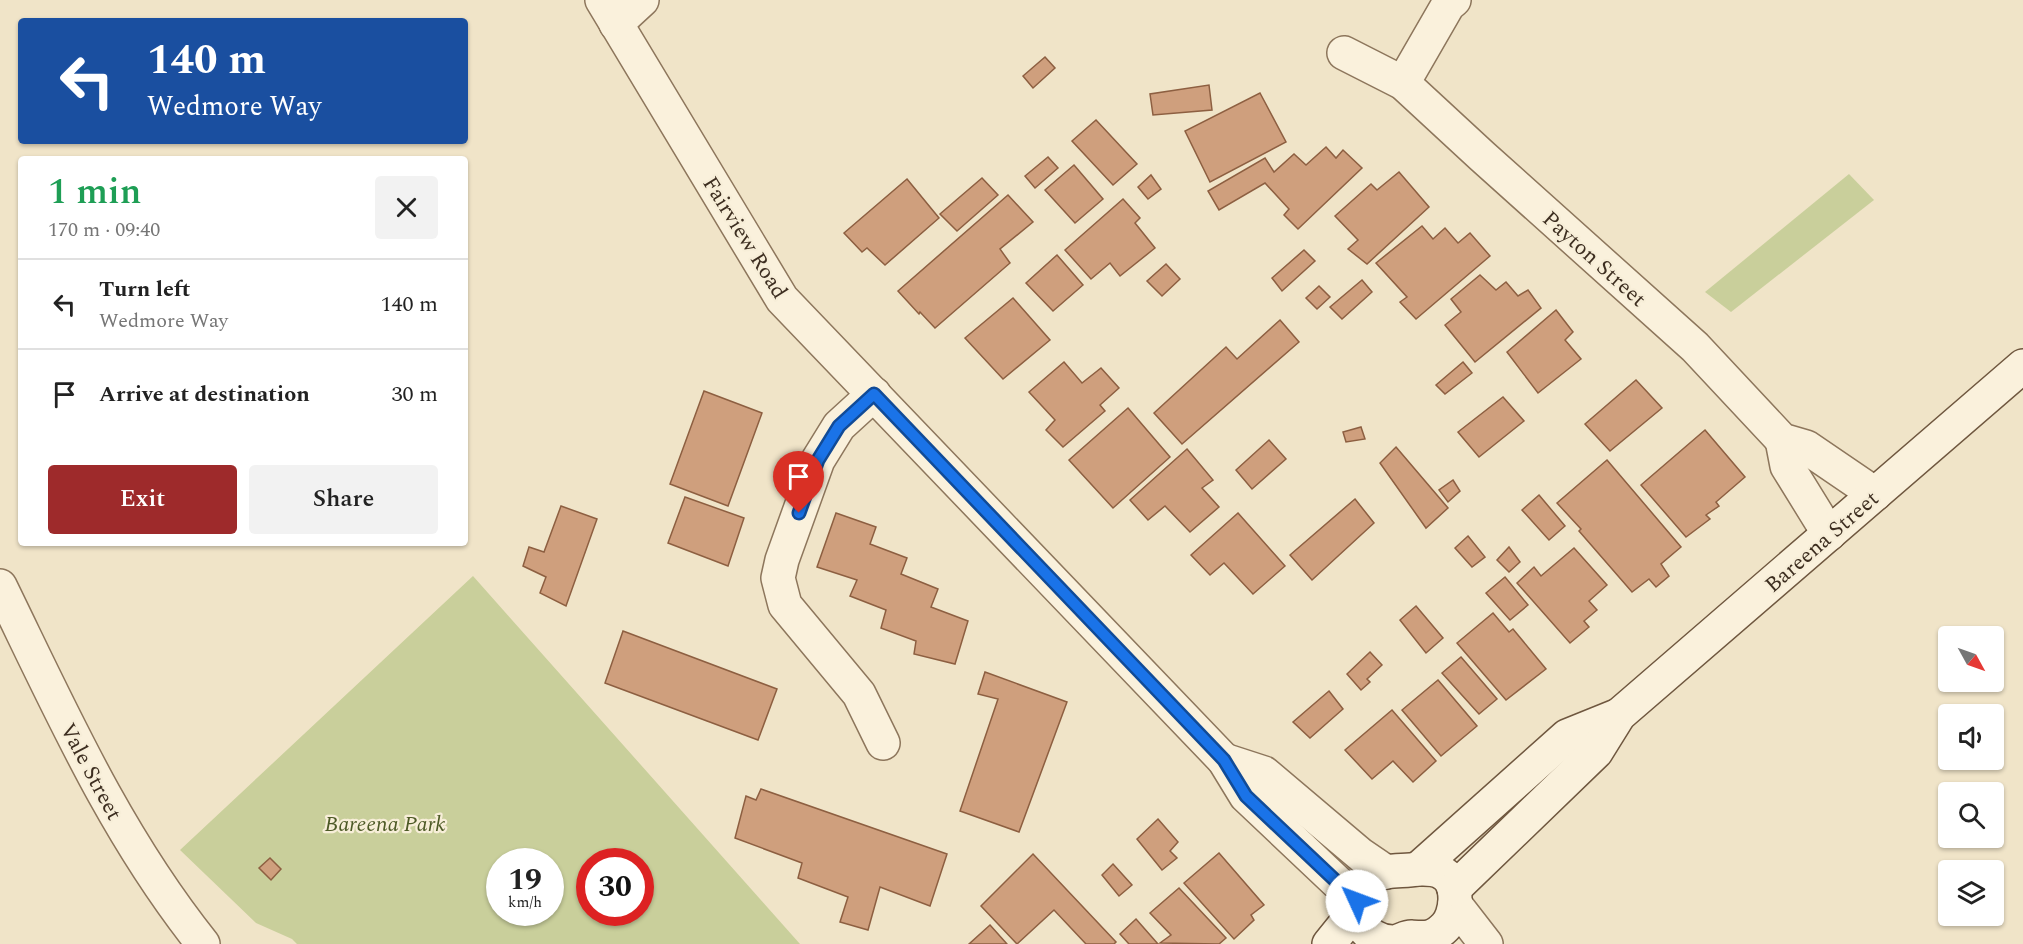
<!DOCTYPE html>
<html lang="en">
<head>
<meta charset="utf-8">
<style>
	:root { --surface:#fff; --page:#f2f2f2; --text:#222; --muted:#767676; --line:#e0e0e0; --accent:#9e2a2b }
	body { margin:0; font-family:Spectral,serif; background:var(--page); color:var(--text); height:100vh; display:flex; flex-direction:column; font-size:22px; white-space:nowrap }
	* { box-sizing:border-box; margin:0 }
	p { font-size:20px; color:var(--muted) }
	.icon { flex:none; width:33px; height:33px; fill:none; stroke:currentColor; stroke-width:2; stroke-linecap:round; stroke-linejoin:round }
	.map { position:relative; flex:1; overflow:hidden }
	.sheet { position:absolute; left:18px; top:156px; width:450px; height:390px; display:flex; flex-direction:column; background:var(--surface); border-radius:6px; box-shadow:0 2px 4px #0004 }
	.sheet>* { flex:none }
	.hud { position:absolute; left:18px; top:18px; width:450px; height:126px; border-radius:6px; box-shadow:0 2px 4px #0004; background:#1a4fa0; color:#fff; overflow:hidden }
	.needle { width:39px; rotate:130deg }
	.controls { position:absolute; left:1938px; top:626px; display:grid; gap:12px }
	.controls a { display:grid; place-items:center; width:66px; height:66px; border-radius:6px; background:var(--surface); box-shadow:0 2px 4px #0004; font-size:30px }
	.speed { position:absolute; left:486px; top:848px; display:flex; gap:12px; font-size:30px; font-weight:700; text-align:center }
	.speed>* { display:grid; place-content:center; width:78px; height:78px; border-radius:50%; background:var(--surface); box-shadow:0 2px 4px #0004; line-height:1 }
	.speed small { font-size:15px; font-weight:400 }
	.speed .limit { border:9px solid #d22; background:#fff; color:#111 }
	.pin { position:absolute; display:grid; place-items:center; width:51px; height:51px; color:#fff; margin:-62px -26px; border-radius:50% 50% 50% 0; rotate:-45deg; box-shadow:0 0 6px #0007 }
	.pin .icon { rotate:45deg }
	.me { position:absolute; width:66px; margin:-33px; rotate:313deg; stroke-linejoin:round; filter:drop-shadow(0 0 4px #0008) }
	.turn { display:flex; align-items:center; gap:21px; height:126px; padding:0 30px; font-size:27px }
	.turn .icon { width:78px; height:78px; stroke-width:2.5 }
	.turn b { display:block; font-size:42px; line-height:51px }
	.round { display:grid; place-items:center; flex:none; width:63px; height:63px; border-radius:6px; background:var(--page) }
	.headline { display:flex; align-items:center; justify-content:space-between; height:102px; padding:0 30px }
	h1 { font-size:36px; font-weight:600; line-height:45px; color:#1e9e55 }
	.cta { display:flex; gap:12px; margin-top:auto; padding:12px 30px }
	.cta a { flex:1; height:69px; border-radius:6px; background:var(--accent); color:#fff; font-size:24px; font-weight:600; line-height:69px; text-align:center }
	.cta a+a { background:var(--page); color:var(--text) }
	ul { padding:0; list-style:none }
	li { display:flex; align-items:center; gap:18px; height:90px; padding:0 30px; border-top:2px solid var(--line) }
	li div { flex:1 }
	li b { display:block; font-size:22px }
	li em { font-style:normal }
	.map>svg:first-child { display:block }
	.green { fill:#c9cf9b; fill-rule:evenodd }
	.building { fill:#cf9f7d; stroke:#8d5f41; stroke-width:1.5 }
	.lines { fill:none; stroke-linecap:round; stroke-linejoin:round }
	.minor-casing { stroke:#8d765c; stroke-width:36 }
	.tertiary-casing { stroke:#8d765c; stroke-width:36 }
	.secondary-casing { stroke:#6f573f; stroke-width:36 }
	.minor { stroke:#faf1dc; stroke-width:33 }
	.tertiary { stroke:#faf1dc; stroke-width:33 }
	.secondary { stroke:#faf1dc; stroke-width:33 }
	.route-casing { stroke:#114b97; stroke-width:15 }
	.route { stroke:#1a73e8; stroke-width:10 }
	.labels { text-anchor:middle; stroke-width:4.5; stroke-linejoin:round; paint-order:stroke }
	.street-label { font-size:22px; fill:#3d2e20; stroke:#f7eed8 }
	.park-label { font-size:22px; font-style:italic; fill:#4d5a26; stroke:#f7eed8 }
</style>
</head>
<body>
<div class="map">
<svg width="2023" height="944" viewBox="0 0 2023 944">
	<rect width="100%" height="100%" fill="#f0e4c8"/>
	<g class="green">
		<polygon points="1849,174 1874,200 1731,312 1705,292"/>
		<path d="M473 576 800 944H297L292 939 256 923 180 850ZM500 861H550V912H500ZM590 861H640V912H590Z"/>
	</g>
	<g class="building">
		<polygon points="1045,57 1055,68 1033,88 1023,76"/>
		<polygon points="1209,85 1212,110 1153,115 1150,94"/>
		<polygon points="1260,93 1286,142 1210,182 1185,131"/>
		<polygon points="1096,120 1137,164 1113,185 1072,141"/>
		<polygon points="1326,147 1336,158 1343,150 1362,168 1298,229 1284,215 1289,209 1265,183 1219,210 1208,191 1265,158 1274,172 1294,154 1306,165"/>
		<polygon points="1048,157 1058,168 1035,188 1025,176"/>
		<polygon points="1074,165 1103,199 1075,223 1045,190"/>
		<polygon points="1399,172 1429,207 1367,264 1348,249 1358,240 1335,216 1371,184 1377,190"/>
		<polygon points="1151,175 1161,189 1148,199 1138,187"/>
		<polygon points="982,178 998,195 957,231 940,214"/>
		<polygon points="907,179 939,218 885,265 867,248 862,252 844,233"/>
		<polygon points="1008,195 1033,222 1000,249 1010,263 935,328 920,312 919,314 898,291"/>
		<polygon points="1123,199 1140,218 1135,223 1155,248 1120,276 1110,263 1091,279 1065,250"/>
		<polygon points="1422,226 1433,239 1445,228 1458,243 1470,233 1490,256 1416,319 1400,302 1407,297 1376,263"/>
		<polygon points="1304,250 1315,261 1282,291 1272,278"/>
		<polygon points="1057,255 1083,285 1053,311 1026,283"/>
		<polygon points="1166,264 1180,279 1162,296 1147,281"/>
		<polygon points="1480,275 1496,290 1506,282 1518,296 1528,290 1541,308 1475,362 1445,325 1461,312 1451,299"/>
		<polygon points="1362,280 1372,292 1342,319 1330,307"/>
		<polygon points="1319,286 1330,297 1317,309 1306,298"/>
		<polygon points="1013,298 1050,340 1003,379 965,338"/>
		<polygon points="1556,310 1573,332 1565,340 1581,359 1538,393 1507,352"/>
		<polygon points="1280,320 1299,342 1182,444 1154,413 1226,347 1237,359"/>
		<polygon points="1064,362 1082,383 1101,368 1119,388 1100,405 1105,411 1063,447 1046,430 1055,420 1029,392"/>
		<polygon points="1463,362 1472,373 1445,394 1436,385"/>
		<polygon points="1636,380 1662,408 1610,451 1585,424"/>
		<polygon points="704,391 762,413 728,506 670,484"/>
		<polygon points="1503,397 1524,421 1479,457 1458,432"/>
		<polygon points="1128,408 1170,457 1113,508 1069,460"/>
		<polygon points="1361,427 1365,439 1346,442 1343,432"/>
		<polygon points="1705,430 1745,477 1716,502 1719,506 1706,515 1710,519 1686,537 1641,485"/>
		<polygon points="1269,440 1286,459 1252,489 1236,470"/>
		<polygon points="1396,447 1448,508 1426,528 1380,463"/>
		<polygon points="1187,449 1213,480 1202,488 1219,507 1190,532 1165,506 1148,520 1130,500"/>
		<polygon points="1607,460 1681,547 1661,564 1669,576 1656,587 1649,579 1632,592 1579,531 1581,529 1557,503"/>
		<polygon points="1453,480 1460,491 1448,502 1439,490"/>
		<polygon points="1539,495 1565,526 1549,540 1522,510"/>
		<polygon points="685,497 744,518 728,566 668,543"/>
		<polygon points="1355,499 1374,523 1312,580 1290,555"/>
		<polygon points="561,506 597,519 566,606 540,593 546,577 523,566 529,547 544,552"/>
		<polygon points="836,513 876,527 870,544 907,558 901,574 938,589 931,607 968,621 955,664 914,654 916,641 881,628 886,610 850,596 857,580 817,567"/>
		<polygon points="1238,513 1285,566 1253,594 1224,563 1210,575 1191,555"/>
		<polygon points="1468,536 1485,557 1472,567 1455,548"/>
		<polygon points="1509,547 1520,562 1509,572 1497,560"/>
		<polygon points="1574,548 1607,585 1589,601 1597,610 1584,621 1589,627 1570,643 1517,583 1534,567 1541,576"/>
		<polygon points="1505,577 1528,605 1510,620 1486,593"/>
		<polygon points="1416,606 1443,638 1426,653 1400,620"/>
		<polygon points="1493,613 1509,632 1513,629 1546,669 1506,700 1457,643"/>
		<polygon points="623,631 777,689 758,740 605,683"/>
		<polygon points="1370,652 1382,665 1367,679 1370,682 1361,690 1347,674"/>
		<polygon points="1461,657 1497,699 1479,714 1442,673"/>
		<polygon points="985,672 1067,702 1019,832 960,811 998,699 978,694"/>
		<polygon points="1438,680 1477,726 1441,756 1402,710"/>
		<polygon points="1329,691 1343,709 1310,738 1293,722"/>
		<polygon points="1392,710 1436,761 1413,782 1393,761 1372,779 1345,750"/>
		<polygon points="761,789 947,854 930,906 880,887 868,930 840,922 848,897 798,878 802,863 735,838 746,796 756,800"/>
		<polygon points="1158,819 1178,842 1170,851 1177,858 1162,870 1137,839"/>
		<polygon points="1219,853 1264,905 1251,915 1254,920 1234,939 1184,883"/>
		<polygon points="1033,854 1116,942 1114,944 1086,944 1054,910 1017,944 981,906"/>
		<polygon points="270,858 281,869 271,880 259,868"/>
		<polygon points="1113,864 1132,885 1119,896 1102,875"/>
		<polygon points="1179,888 1226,938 1219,944 1160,943 1171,935 1150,913"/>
		<polygon points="1136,919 1158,944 1129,944 1120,934"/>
		<polygon points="990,925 1007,944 969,944"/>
	</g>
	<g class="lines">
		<g class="minor-casing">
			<g id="minor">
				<polyline points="602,0 782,299 1224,760 1246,796 1357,901"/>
				<polyline points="616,24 642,0"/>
				<polyline points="1344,53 1403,83 1482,156 1695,347 1782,440 1806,447 1875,494"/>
				<polyline points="1403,83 1448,5 1454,0"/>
				<polyline points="874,394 839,426 818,460 782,560 778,578 785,605 859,694 883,743"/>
				<polyline points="1782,440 1787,466 1829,534"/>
				<polyline points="1224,760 1264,773 1361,855 1386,872"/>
				<polyline points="1455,904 1486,944"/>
			</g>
		</g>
		<g class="tertiary-casing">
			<path id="tertiary" d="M0 586C61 711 115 834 203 944"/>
		</g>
		<g class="secondary-casing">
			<g id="secondary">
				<path d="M1418 869C1427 869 1436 868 1444 874 1460 884 1457 915 1445 927 1433 939 1426 938 1411 937 1405 937 1399 942 1393 942 1379 942 1365 934 1360 921 1351 899 1362 876 1386 872 1396 870 1407 871 1418 869Z"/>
				<polyline points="1418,869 1567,736 1619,715"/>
				<polyline points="1454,889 1596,752 1619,715 2023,366"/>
				<polyline points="1329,944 1358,908"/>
			</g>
		</g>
		<use href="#minor" class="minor"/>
		<use href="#tertiary" class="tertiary"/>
		<use href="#secondary" class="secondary"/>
	</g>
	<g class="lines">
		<g class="route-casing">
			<polyline id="route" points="799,513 818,460 839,426 874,394 1224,760 1246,796 1357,901"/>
		</g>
		<use href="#route" class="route"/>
	</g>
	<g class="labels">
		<g class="street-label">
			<text transform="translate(746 237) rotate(58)" y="8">Fairview Road</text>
			<text transform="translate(1595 258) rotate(42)" y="8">Payton Street</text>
			<text transform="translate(1821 541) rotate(-41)" y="8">Bareena Street</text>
			<text transform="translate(92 771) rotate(62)" y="8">Vale Street</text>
		</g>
		<g class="park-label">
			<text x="385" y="831">Bareena Park</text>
		</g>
	</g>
</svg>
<div class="controls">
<a><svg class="needle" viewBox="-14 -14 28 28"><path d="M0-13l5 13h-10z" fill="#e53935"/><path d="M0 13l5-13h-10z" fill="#767676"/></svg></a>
<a><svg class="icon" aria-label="sound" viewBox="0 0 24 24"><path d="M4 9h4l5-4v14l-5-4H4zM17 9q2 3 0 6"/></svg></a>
<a><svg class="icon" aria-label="search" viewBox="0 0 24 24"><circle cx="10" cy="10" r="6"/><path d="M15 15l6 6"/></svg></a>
<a><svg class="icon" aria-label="layers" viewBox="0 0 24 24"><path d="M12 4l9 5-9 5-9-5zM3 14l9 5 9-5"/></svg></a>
</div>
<div class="speed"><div>19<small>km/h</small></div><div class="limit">30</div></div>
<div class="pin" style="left:799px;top:513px;background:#d93025"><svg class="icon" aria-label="arrive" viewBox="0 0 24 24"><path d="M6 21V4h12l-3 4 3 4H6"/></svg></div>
<svg class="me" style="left:1357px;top:901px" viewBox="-20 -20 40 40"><circle r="19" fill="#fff"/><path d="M0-13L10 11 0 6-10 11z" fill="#1a73e8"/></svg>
<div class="hud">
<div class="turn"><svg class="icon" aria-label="left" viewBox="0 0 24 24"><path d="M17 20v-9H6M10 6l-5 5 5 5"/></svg><div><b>140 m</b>Wedmore Way</div></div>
</div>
<section class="sheet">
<div class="headline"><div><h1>1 min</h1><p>170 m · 09:40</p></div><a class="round"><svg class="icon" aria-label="close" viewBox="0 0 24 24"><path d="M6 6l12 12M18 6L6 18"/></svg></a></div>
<ul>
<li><svg class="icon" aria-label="left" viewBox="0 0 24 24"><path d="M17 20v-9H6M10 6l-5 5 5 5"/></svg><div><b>Turn left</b><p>Wedmore Way</p></div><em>140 m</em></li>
<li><svg class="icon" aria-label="arrive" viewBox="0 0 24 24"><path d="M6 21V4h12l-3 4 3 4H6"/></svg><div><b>Arrive at destination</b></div><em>30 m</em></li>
</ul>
<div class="cta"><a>Exit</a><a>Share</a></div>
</section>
</div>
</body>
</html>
